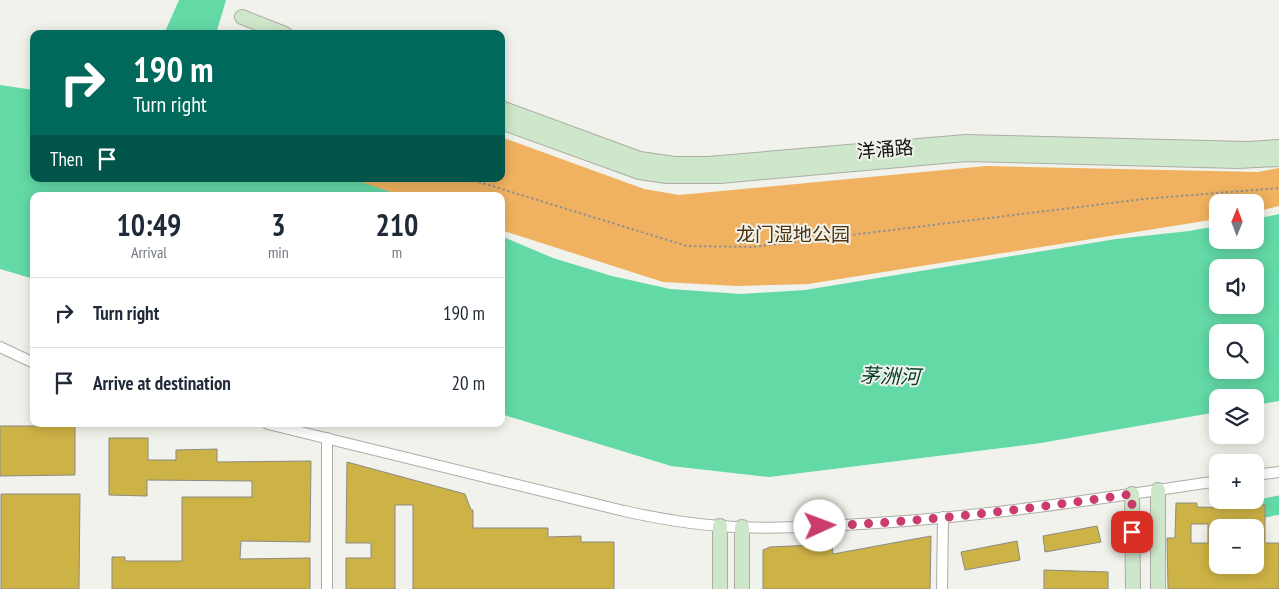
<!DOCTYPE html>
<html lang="en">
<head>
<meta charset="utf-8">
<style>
	:root { --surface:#fff; --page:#f2f2f3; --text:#1f2937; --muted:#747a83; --line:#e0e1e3 }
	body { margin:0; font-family:"PT Sans Narrow","Noto Sans SC",sans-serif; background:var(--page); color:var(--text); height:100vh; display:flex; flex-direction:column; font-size:19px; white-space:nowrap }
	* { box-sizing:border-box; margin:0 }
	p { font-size:16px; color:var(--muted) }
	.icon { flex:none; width:28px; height:28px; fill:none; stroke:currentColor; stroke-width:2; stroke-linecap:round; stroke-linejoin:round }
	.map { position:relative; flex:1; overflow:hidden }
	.details { position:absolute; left:30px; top:192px; width:475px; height:235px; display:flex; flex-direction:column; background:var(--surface); border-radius:10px; box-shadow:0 2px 12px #0003 }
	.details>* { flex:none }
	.top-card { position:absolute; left:30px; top:30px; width:475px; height:152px; border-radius:10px; box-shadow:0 2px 12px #0003; background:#00695c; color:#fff; overflow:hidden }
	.needle { width:32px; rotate:1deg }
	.tools { position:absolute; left:1209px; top:194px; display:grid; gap:10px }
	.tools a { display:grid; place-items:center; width:55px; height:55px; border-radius:10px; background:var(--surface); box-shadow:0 2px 12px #0003; font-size:25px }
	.pin { position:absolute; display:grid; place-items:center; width:42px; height:42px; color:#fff; margin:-21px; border-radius:10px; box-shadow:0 2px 8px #0006 }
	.me { position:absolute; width:55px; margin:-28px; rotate:88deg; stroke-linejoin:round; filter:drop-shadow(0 0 4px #0008) }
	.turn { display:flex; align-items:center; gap:18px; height:105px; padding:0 20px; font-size:22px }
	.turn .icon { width:65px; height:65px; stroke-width:2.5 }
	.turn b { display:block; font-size:35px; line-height:42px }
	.then { display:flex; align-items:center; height:48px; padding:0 20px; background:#0003; gap:10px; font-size:19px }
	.eta { display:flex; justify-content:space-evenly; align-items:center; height:85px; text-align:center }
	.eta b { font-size:30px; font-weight:600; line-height:35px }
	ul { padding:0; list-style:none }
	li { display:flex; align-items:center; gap:15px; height:70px; padding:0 20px; border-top:1px solid var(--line) }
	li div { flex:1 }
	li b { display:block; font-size:19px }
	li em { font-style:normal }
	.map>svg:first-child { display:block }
	.green { fill:#f0b260 }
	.water { fill:#63d9a6; fill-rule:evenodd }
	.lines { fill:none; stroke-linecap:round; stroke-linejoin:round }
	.river { stroke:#63d9a6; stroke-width:19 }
	.building { fill:#cdb246; stroke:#8c8b84; fill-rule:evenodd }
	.street-casing { stroke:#abada6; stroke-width:12 }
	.secondary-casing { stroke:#abada6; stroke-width:16 }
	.path { stroke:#92938e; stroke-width:2; stroke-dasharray:2.5 2.5; stroke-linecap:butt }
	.street { stroke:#fff; stroke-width:10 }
	.secondary { stroke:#cee6ca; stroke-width:14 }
	.route { stroke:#c93c6b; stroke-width:9; stroke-dasharray:0 16.2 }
	.labels { text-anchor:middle; stroke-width:4; stroke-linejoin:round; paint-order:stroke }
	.street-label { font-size:19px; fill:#121310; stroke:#f0f2eb }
	.park-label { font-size:19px; fill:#4e340e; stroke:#f0f2eb }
	.water-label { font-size:20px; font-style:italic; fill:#043a26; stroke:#f0f2eb }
</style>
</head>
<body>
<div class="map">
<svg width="1279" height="589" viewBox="0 0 1279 589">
	<rect width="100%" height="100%" fill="#f0f2eb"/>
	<polygon class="green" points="501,137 644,189 679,195 986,166 1258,172 1279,168 1279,206 1255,212 1255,202 1218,202 1217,219 808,284 736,286 663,282 501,230 501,196 394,196 338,179 501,179"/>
	<g class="water">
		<polygon points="179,0 226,0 216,34 164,34"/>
		<polygon points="0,85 34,90 34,179 352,179 403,196 34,196 34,279 0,269"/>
		<path d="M1279 214V401L1255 405V398H1218L1217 412 1041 443 769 477 671 466 501 414V236L553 258 612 276 670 289 741 294 805 290 1116 239 1189 231 1217 226 1218 240H1255V219ZM1218 268H1255V305H1218ZM1218 332H1255V370H1218Z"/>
	</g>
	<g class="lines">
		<polyline class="river" points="1255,510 1279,505"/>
	</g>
	<g class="building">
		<polygon points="0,426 75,426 75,475 0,476"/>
		<polygon points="109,438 148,438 148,460 176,460 176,450 217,449 217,462 311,461 310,542 241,541 240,559 310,558 310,589 112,589 112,557 125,557 125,561 182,561 182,497 252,497 252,481 147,480 147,496 109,495"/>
		<polygon points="347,462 465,494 471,510 473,510 473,528 548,528 548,537 581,536 581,542 614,542 614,589 413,589 413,505 395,505 395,589 346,589 346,558 371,558 371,543 346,543"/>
		<polygon points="1,494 80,494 79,589 1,589"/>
		<path d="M1176 503H1197V507L1240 508V505H1265V543H1279V589H1168L1167 538H1175ZM1191 524H1208V543H1191ZM1218 527 1255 528V565H1218Z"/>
		<polygon points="1097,526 1101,542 1045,552 1043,536"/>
		<polygon points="931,536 930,589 763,589 763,550 770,547 832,544 833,554"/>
		<polygon points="1017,541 1020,560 965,570 961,552"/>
		<polygon points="1044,570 1108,572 1108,589 1044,589"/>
	</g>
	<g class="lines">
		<g class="street-casing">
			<g id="street">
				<polyline points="0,347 34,363"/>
				<path d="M268 424 624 511C656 518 689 524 721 526 773 530 825 526 876 523 991 516 1104 498 1218 481"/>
				<polyline points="327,438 327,589"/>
				<polyline points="1255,475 1279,472"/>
				<polyline points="942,589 943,517"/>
			</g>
		</g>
		<g class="secondary-casing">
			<g id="secondary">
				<polyline points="242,17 285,34"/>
				<polyline points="501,108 640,159 674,164 708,164 966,142 1247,149 1279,147"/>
				<polyline points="501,122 639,172 667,176 720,176 966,154 1238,161 1279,159"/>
				<polyline points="1132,494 1133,589"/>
				<polyline points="720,526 720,589"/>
				<polyline points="742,527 742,589"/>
				<polyline points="1158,589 1158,490"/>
			</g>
		</g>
		<polyline class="path" points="469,179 687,246 753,247 1144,199 1279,188"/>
		<use href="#street" class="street"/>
		<use href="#secondary" class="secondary"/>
	</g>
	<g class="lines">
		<path class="route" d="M820 526C925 522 1029 509 1132 494V532"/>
	</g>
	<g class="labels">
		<g class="street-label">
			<text transform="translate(885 149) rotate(-5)" y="7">洋涌路</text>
		</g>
		<g class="park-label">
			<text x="793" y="241">龙门湿地公园</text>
		</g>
		<g class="water-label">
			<text transform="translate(890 376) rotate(2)" y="7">茅洲河</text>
		</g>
	</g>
</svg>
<div class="tools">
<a><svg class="needle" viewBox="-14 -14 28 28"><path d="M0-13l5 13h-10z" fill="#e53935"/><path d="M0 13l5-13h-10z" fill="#747a83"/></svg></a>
<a><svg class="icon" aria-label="sound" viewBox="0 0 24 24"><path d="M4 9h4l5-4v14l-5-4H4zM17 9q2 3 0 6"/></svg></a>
<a><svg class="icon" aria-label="search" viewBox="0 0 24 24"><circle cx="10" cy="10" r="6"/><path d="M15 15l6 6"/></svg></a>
<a><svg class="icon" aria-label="layers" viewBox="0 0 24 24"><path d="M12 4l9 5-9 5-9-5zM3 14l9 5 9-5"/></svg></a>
<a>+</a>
<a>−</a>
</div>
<div class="pin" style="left:1132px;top:532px;background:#d93025"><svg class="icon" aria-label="arrive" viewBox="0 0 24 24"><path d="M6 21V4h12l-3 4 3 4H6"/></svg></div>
<svg class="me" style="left:820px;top:526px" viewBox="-20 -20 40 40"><circle r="19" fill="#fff"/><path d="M0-13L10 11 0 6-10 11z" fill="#c93c6b"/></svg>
<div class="top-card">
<div class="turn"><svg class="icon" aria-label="right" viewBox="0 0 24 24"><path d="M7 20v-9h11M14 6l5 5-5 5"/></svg><div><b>190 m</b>Turn right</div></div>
<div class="then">Then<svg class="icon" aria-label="arrive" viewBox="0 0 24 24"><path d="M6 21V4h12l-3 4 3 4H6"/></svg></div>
</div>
<section class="details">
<div class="eta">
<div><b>10:49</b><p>Arrival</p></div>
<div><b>3</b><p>min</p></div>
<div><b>210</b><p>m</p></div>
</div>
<ul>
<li><svg class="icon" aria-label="right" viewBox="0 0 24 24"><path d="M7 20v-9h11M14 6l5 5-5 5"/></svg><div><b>Turn right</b></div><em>190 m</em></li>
<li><svg class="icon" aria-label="arrive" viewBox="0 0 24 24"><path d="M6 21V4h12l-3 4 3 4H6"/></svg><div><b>Arrive at destination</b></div><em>20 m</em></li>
</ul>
</section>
</div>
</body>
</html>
